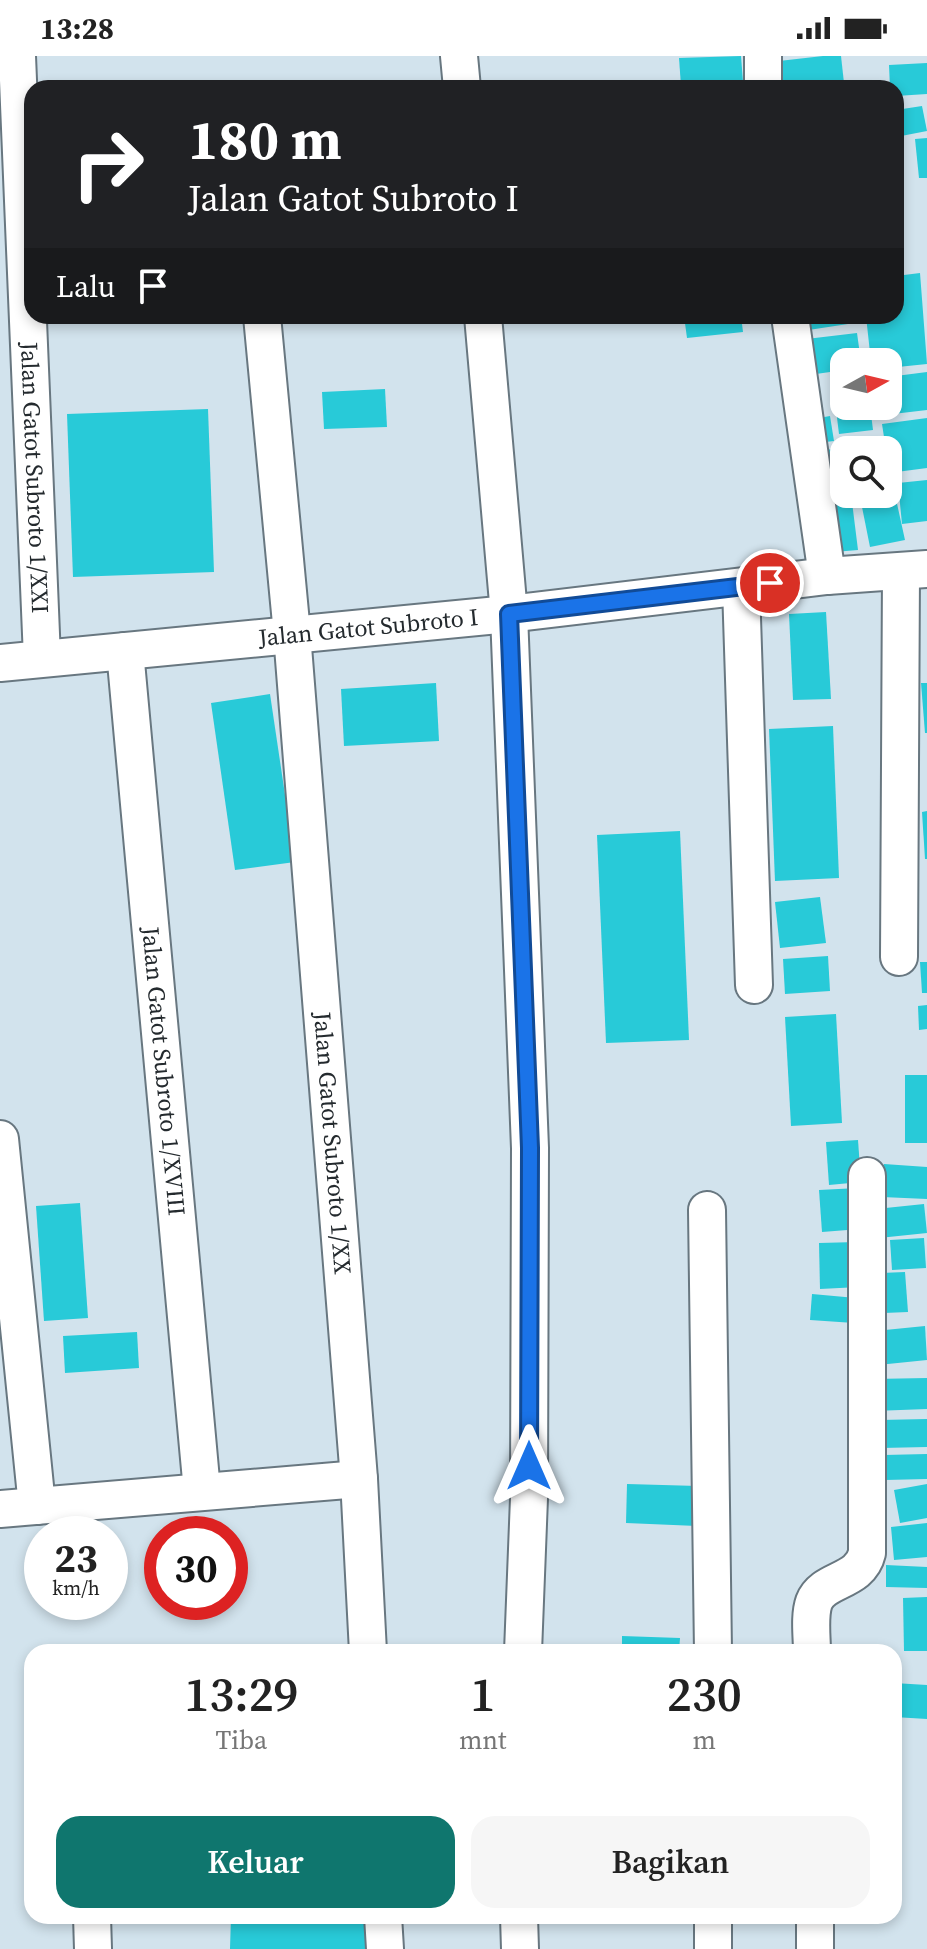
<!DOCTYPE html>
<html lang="id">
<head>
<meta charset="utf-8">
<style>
	:root { --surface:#fff; --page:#f6f6f6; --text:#222; --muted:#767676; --accent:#0f766e }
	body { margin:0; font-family:"Source Serif 4",serif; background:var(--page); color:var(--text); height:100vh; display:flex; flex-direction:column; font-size:30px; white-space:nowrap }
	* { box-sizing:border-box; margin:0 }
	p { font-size:26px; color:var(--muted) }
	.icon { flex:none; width:44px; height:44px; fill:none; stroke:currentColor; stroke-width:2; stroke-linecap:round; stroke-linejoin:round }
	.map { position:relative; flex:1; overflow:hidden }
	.side { position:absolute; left:24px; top:1588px; width:878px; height:280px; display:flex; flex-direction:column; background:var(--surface); border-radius:24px; box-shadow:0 4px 12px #0003 }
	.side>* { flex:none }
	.banner { position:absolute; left:24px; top:24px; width:880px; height:244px; border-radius:24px; box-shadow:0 4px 12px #0003; background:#202124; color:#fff; overflow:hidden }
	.needle { width:52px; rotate:82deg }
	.buttons { position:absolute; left:830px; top:292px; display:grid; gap:16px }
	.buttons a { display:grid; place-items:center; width:72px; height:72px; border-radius:16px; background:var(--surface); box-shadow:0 4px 12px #0003; font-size:40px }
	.speed { position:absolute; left:24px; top:1460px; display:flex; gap:16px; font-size:40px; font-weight:700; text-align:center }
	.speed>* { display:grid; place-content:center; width:104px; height:104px; border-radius:50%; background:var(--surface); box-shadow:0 4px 12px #0003; line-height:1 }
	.speed small { font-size:20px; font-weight:400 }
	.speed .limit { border:12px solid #d22; background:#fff; color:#111 }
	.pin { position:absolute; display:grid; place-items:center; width:68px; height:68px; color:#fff; margin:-34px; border:4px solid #fff; border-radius:50%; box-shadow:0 2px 8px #0007 }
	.me { position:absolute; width:88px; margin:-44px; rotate:0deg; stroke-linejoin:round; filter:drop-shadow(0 0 6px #0008) }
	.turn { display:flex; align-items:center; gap:28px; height:168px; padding:0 32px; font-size:36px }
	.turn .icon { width:104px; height:104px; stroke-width:2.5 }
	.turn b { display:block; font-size:56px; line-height:68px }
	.then { display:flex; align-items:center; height:76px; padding:0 32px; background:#0003; gap:16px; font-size:30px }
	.eta { display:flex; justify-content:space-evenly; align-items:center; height:136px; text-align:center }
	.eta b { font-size:48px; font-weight:600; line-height:56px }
	.button { display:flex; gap:16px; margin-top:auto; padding:16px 32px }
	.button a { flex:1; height:92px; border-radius:24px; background:var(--accent); color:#fff; font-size:32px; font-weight:600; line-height:92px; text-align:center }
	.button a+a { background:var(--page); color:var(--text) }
	.status { display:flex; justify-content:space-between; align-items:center; height:56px; padding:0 40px; background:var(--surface); direction:ltr }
	.status svg { height:22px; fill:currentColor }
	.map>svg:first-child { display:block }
	.building { fill:#28cad8 }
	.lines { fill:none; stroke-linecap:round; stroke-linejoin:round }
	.minor-casing { stroke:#687780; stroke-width:40 }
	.minor { stroke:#fff; stroke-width:36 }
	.route-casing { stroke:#114b97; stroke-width:20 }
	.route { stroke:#1a73e8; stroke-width:14 }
	.labels { text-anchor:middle; stroke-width:7; stroke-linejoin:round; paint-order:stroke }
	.street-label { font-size:24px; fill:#242a2e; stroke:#d2e3ed }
</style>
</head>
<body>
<div class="status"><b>13:28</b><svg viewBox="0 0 49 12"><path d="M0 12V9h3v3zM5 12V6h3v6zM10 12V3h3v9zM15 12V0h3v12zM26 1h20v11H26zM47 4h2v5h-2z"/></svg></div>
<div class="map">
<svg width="927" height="1893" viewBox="0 0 927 1893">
	<rect width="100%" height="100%" fill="#d2e3ed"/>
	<g class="building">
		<polygon points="741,0 743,26 681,30 679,2"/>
		<polygon points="823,0 841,0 844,27 782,32 779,5"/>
		<polygon points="927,7 927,38 896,40 896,32 890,32 889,9"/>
		<polygon points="922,50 927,75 896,81 896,54"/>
		<polygon points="927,82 927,122 919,122 915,83"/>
		<polygon points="920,217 927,308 888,312 888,306 871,306 866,260 896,260 896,220"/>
		<polygon points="684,260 741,260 743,276 687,282"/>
		<polygon points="800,260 847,260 848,268 802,275"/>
		<polygon points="857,277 861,306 844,306 844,314 802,320 798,284"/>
		<polygon points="927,316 927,354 876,360 875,350 888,350 888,321"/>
		<polygon points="844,328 844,350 870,350 873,374 839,378 833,329"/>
		<polygon points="385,333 387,371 324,373 322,336"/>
		<polygon points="208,353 214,516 73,521 67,358"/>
		<polygon points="830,360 834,385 817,387 813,363"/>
		<polygon points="927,362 927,412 889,417 888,394 886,394 882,368"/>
		<polygon points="870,387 872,394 844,394 844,435 821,439 814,396"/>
		<polygon points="927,424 927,465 902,468 898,427"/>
		<polygon points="894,434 905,484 870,491 860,441 888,438 888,435"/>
		<polygon points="852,446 858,494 834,496 829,449"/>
		<polygon points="826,556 831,643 793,644 789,558"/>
		<polygon points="436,627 439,685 344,690 341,633"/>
		<polygon points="921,627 927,627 927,677 925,677"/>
		<polygon points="270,638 295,806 235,814 211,647"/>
		<polygon points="833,670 839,822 775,825 769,673"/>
		<polygon points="927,755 927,803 925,803 922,756"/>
		<polygon points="680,775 689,984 606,987 597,779"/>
		<polygon points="820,841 826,887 780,892 775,846"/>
		<polygon points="828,900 830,935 785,938 783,903"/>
		<polygon points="920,906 927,906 927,937 922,937"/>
		<polygon points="927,949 927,973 919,974 918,950"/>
		<polygon points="836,958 842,1067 791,1070 785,961"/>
		<rect x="905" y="1019" width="22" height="68"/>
		<polygon points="858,1084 861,1126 829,1129 826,1086"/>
		<polygon points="884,1108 927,1111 927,1143 882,1141"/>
		<polygon points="858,1132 860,1173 822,1176 819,1134"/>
		<polygon points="80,1147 88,1262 44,1265 36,1150"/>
		<polygon points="924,1148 927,1177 879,1182 876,1153"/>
		<polygon points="924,1182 926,1212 892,1214 890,1184"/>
		<polygon points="857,1186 859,1231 820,1233 819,1187"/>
		<polygon points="905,1216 908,1256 884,1257 881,1217"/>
		<polygon points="812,1238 856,1242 854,1267 810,1264"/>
		<polygon points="925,1270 927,1304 878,1309 875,1275"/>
		<polygon points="137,1276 139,1312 65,1317 63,1280"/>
		<polygon points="927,1322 927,1353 874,1355 873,1323"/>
		<polygon points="927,1363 927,1391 881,1392 880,1364"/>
		<polygon points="927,1398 927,1423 885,1424 884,1399"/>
		<polygon points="627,1428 698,1430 697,1470 626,1467"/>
		<polygon points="927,1428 927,1462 900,1467 894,1434"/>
		<polygon points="927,1467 927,1501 894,1504 891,1471"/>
		<polygon points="886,1509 927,1511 927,1532 886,1531"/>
		<polygon points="927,1541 927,1595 904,1595 903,1542"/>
		<polygon points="622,1580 680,1582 679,1596 622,1596"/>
		<polygon points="894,1627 927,1629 927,1663 894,1661"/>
		<polygon points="231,1860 371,1864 370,1893 230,1893"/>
	</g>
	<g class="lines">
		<g class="minor-casing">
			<g id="minor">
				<path id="s1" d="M17 0 42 602"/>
				<polyline points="459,0 462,32"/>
				<polyline points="763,0 763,32"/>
				<path id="s2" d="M262 260 292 578 359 1423 368 1596"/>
				<polyline points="483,260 509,558 530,1092 529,1442 523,1596"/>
				<polyline points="790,260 827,520"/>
				<polyline points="741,531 754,929"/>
				<path id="s3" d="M125 595 202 1435"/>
				<path id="s4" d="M0 607 509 558 827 520 927 513"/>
				<polyline points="899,901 901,516"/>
				<polyline points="0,1083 37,1450"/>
				<polyline points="707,1154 713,1596"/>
				<polyline points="0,1453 359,1423"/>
				<path d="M812 1596C812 1581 809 1560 814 1546 823 1522 860 1527 867 1497V1120"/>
				<polyline points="92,1860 93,1893"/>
				<polyline points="383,1860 385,1893"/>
				<polyline points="519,1860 520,1893"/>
				<polyline points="815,1860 815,1893"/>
				<polyline points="713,1893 713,1860"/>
			</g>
		</g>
		<use href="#minor" class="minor"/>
	</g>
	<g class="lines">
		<g class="route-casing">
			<polyline id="route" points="529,1410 530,1092 509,558 770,527"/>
		</g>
		<use href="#route" class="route"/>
	</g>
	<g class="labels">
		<g class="street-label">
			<text dy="8" stroke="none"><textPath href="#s1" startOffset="422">Jalan Gatot Subroto 1/XXI</textPath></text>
			<text dy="8" stroke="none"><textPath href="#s4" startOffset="370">Jalan Gatot Subroto I</textPath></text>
			<text dy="8" stroke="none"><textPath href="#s3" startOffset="422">Jalan Gatot Subroto 1/XVIII</textPath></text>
			<text dy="8" stroke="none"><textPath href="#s2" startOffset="830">Jalan Gatot Subroto 1/XX</textPath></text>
		</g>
	</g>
</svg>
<div class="buttons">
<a><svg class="needle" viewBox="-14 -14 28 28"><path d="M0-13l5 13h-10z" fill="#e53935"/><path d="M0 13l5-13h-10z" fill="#767676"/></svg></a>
<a><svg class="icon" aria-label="search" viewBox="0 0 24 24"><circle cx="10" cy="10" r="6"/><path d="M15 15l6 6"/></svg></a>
</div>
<div class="speed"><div>23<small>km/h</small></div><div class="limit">30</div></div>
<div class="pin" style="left:770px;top:527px;background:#d93025"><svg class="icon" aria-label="arrive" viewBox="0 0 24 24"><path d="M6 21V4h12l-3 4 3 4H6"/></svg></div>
<svg class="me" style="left:529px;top:1410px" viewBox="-20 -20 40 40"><path d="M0-17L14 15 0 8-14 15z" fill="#1a73e8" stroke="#fff" stroke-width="4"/></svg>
<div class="banner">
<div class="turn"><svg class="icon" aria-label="right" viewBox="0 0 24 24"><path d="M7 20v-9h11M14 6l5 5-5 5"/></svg><div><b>180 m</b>Jalan Gatot Subroto I</div></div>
<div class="then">Lalu<svg class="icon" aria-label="arrive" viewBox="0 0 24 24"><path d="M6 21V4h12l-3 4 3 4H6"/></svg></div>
</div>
<section class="side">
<div class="eta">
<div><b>13:29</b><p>Tiba</p></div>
<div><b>1</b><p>mnt</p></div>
<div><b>230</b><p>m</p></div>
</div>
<div class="button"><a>Keluar</a><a>Bagikan</a></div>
</section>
</div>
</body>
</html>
